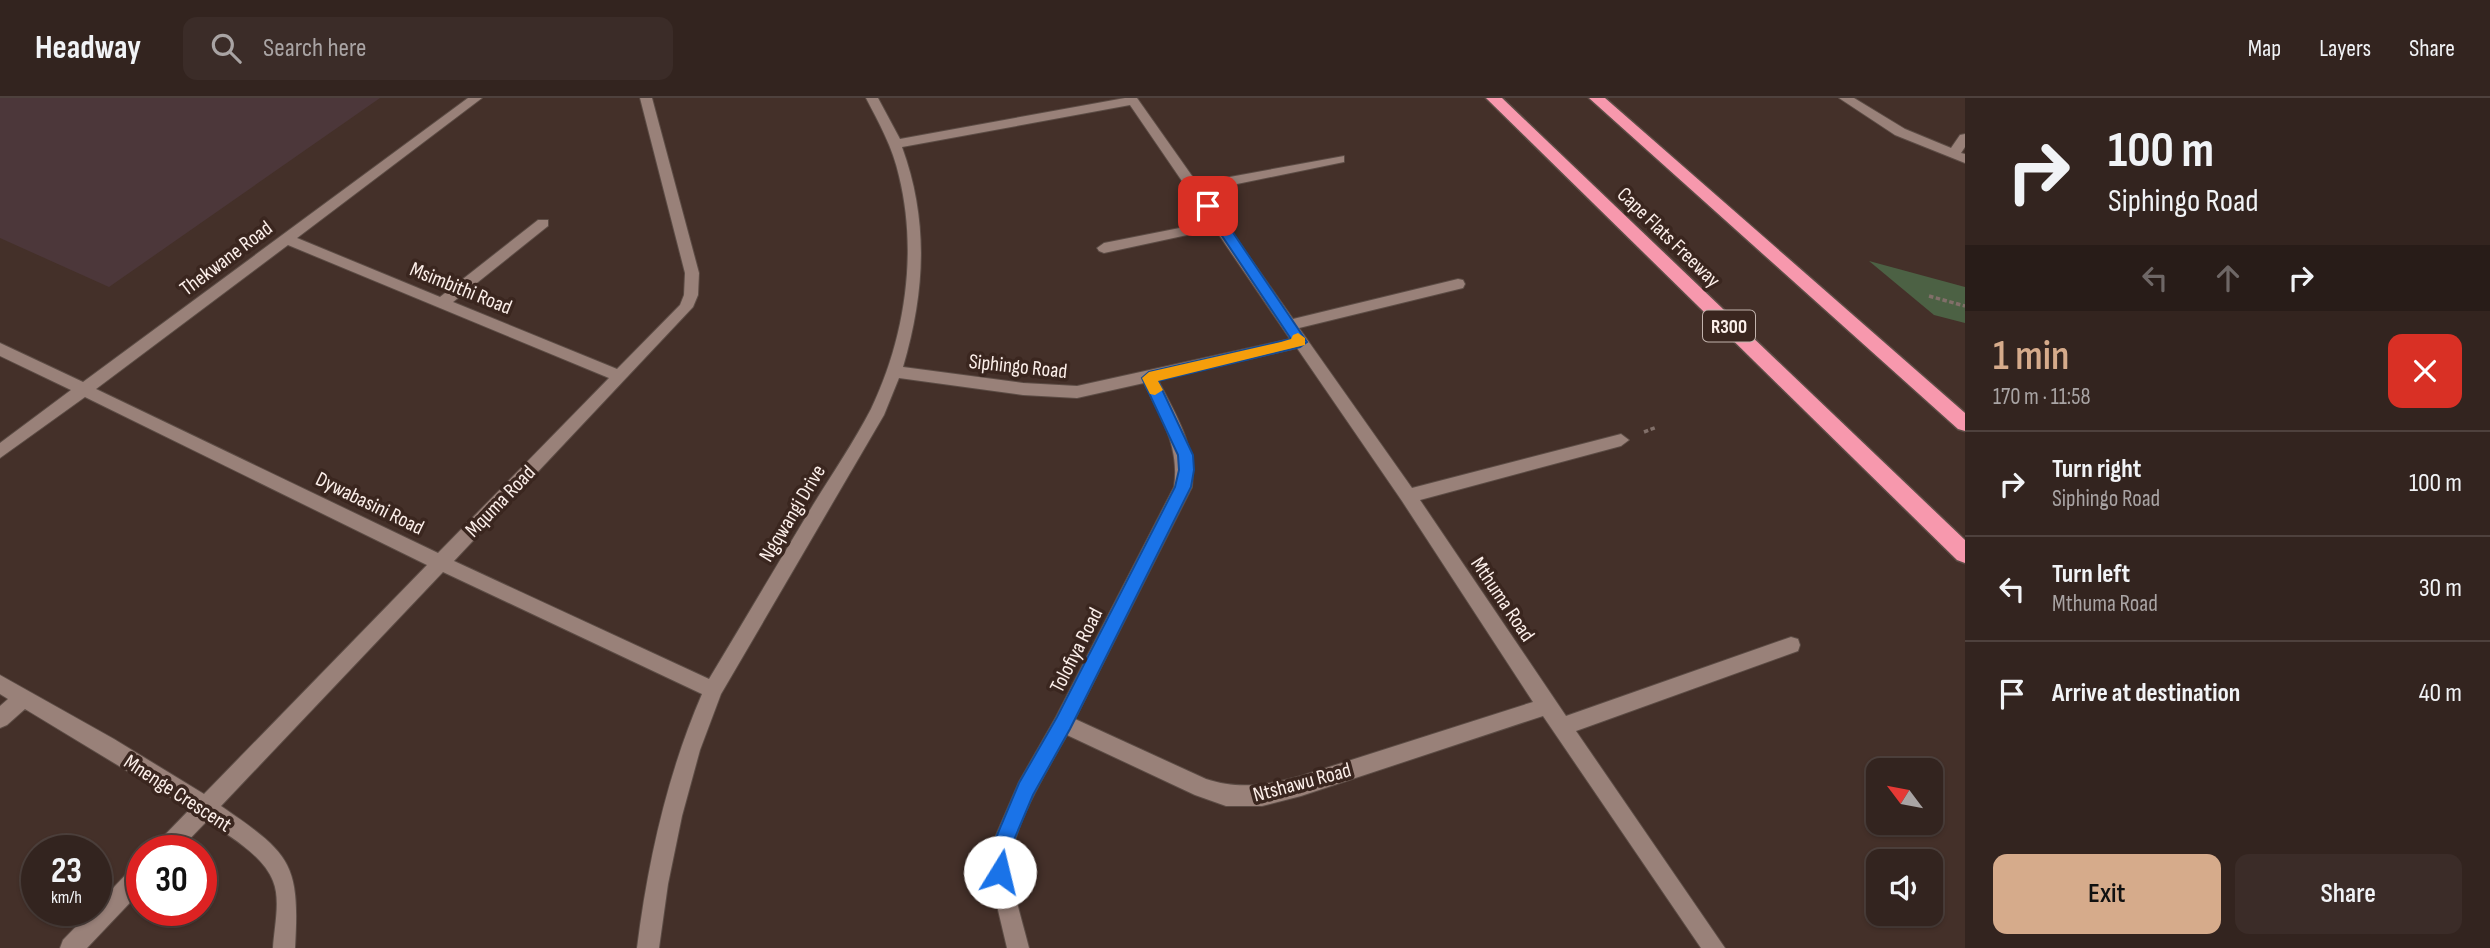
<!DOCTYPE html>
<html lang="en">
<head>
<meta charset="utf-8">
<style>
	:root { --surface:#33241f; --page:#3b2c28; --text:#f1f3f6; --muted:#a9a4a4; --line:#4e413d; --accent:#d6ab8b }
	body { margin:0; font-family:"Sofia Sans Condensed",sans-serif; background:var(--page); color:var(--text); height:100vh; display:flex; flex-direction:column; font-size:26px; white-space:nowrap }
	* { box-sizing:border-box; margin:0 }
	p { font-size:23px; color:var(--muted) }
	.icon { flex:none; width:38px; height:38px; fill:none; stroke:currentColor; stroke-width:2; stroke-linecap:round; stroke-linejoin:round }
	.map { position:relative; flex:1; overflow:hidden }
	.panel { display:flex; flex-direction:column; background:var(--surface); width:525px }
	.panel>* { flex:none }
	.hud { background:#33241f; color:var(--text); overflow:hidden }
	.needle { width:46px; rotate:302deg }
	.buttons { position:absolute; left:1866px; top:660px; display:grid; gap:14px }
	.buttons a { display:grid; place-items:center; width:77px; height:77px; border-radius:14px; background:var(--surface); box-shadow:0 2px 5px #0004,0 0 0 2px var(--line); font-size:35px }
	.speed { position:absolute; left:21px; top:737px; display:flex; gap:14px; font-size:35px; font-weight:700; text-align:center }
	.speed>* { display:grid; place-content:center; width:91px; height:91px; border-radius:50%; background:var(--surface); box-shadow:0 2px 5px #0004,0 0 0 2px var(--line); line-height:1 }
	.speed small { font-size:18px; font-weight:400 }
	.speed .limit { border:10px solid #d22; background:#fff; color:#111 }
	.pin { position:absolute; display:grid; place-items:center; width:60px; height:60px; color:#fff; margin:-30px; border-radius:14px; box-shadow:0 4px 10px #0006 }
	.me { position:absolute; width:77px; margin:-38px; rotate:9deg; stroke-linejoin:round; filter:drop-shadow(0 0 5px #0008) }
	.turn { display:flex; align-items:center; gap:24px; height:147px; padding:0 28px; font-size:32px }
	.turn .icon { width:91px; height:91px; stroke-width:2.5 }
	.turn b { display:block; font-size:49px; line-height:60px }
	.lanes { display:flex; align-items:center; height:66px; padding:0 28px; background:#0003; justify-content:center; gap:35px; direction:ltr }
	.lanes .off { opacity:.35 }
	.round { display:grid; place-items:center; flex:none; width:74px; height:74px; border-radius:14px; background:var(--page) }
	.overview { display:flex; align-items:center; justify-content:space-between; height:119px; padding:0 28px }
	h1 { font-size:42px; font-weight:600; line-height:52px; color:var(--accent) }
	.button { display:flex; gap:14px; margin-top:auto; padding:14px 28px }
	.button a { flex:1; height:80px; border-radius:14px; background:var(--accent); color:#111; font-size:28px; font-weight:600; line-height:80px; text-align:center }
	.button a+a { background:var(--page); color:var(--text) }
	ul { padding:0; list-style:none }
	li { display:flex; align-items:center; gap:21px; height:105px; padding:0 28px; border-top:2px solid var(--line) }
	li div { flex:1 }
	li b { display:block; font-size:26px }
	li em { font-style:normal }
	header { display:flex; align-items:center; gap:42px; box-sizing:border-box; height:98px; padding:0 35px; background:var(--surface); border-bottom:2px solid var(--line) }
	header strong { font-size:33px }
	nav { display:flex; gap:38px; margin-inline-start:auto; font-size:24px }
	.search { width:490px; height:63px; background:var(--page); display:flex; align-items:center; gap:18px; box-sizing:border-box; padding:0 24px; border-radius:14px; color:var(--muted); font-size:26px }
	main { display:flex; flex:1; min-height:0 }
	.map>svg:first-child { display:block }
	.education { fill:#4c373a }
	.green { fill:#4c6144 }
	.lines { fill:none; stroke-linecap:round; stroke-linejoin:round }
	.minor-casing { stroke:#5c4c45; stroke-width:2 }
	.highway-casing { stroke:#5c4c45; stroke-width:3 }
	.path { stroke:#816f69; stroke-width:3.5; stroke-dasharray:4.5 2.5; stroke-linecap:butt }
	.minor { fill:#998179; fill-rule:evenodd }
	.highway { fill:#f798ad; fill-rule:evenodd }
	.route { fill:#1a73e8; stroke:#114b97; stroke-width:2 }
	.slow { fill:#f59e0b }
	.labels { text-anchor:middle; stroke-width:7; stroke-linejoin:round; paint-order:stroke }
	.shield { fill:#3a261f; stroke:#c2b3ad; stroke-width:2 }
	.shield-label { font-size:19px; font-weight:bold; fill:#fcefea }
	.street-label { font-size:21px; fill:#fcefea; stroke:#3a261f }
</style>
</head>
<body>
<header>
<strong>Headway</strong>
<div class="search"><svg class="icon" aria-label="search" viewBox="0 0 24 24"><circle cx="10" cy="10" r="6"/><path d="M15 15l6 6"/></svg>Search here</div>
<nav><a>Map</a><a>Layers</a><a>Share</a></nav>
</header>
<main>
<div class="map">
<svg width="1965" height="850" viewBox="0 0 1965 850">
	<rect width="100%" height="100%" fill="#443029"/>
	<polygon class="education" points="0,0 380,0 109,189 0,140"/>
	<polygon class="green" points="1869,163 1965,189 1965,225 1934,217"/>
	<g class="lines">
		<g class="minor-casing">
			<g id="minor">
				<path d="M468 0H482L297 140 440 199 538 122H548V128L453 204 617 271 680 207 684 197 685 175 640 0H652L699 175 698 197 693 209 454 463 709 581C744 523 778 465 813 407 832 376 854 344 871 311 905 240 918 155 899 78 893 50 879 25 866 0H878L900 41 1125 0H1137L1197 85 1344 58V64L1339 65 1203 93 1293 221 1458 181 1463 182 1465 186 1463 190 1299 230 1412 390 1621 336 1629 342 1621 348 1420 402 1566 618 1791 539 1798 541 1800 547 1798 553 1576 633 1725 850H1701L1543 618 1301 698 1262 708H1226L1195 697 1067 637C1048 671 1006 737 1011 776 1015 801 1023 826 1029 850H1007L989 774 991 749 1019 684 1056 619 1174 389C1180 349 1161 319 1144 285L1077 300 1023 297 899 280 884 317 721 596 700 652 682 718 668 786 659 850H637C648 763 667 677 702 596L443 474 221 708C291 756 300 765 295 850H273C274 830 281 802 273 783 263 757 229 738 207 723L179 752H155L157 745 190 711 25 611 7 627 0 630V608L8 601 0 596V577L114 641 204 696 427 467 85 299 0 360V345L71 292 0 258V245L83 284ZM1130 7 1210 124 1104 145 1097 150 1099 153 1104 155 1215 131 1290 241 1077 288 1023 285 903 269C925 194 929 123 902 49ZM288 147 609 280 438 455 96 291ZM1297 250 1402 403 1533 604 1301 678C1268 687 1239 692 1206 681L1075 621 1192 389C1196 348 1176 317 1158 282Z"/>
				<polygon points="1839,0 1854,0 1905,31 1951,50 1960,37 1965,36 1965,49 1961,55 1965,56 1965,65 1895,37"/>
				<polygon points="142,765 142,792 87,850 60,850 63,842 92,812 96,812 96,808 134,768"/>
			</g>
		</g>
		<g class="highway-casing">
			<g id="highway">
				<polygon points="1486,0 1502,0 1965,442 1965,465 1957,462"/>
				<polygon points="1589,0 1605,0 1965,315 1965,333 1958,331"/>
			</g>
		</g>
		<g class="path">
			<polyline points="1929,198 1965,208"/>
			<polyline points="1644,334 1657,329"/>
		</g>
		<use href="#minor" class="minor"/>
		<use href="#highway" class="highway"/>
	</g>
	<polygon class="route" points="1208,104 1213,105 1307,244 1300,249 1158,283 1193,357 1194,372 1191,389 1070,631 1033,697 1011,749 1007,781 1000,784 993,781 990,774 992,749 1019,685 1057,619 1175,389 1179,372 1178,357 1142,280 1149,274 1291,241 1202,108"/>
	<polygon class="slow" points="1298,235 1305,240 1305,247 1158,283 1163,292 1155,297 1150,296 1142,280 1149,274 1281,244 1291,241 1293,237"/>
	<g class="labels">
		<rect class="shield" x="1703" y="212.5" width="52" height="31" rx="5"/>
		<g class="shield-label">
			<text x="1729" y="235">R300</text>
		</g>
		<g class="street-label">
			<text transform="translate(1669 139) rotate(44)" y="7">Cape Flats Freeway</text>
			<text transform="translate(226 160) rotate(-37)" y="7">Thekwane Road</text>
			<text transform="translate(461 190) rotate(22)" y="7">Msimbithi Road</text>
			<text transform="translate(1018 268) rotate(6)" y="7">Siphingo Road</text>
			<text transform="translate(500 403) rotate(-46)" y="7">Mquma Road</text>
			<text transform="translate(370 405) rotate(26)" y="7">Dywabasini Road</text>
			<text transform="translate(792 415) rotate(-59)" y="7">Ngqwangi Drive</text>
			<text transform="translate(1503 501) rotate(56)" y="7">Mthuma Road</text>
			<text transform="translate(1076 552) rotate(-63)" y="7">Tolofiya Road</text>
			<text transform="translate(1302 684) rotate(-15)" y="7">Ntshawu Road</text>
			<text transform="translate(178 695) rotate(33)" y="7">Mnenge Crescent</text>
		</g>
	</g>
</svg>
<div class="buttons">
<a><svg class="needle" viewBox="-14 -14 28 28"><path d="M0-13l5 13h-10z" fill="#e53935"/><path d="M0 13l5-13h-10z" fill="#a9a4a4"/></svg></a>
<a><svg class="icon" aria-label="sound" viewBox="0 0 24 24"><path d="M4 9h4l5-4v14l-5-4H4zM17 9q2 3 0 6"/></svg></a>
</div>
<div class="speed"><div>23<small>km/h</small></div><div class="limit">30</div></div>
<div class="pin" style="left:1208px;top:108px;background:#d93025"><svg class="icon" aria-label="arrive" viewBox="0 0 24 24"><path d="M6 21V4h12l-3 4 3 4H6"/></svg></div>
<svg class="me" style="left:1000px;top:774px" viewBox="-20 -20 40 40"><circle r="19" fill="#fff"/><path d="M0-13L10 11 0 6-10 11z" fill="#1a73e8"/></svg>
</div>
<section class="panel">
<div class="hud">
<div class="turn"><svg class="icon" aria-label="right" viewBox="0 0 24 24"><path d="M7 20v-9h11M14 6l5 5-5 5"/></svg><div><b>100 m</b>Siphingo Road</div></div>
<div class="lanes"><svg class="icon off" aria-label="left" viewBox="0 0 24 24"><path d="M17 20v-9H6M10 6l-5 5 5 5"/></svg><svg class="icon off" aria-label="ahead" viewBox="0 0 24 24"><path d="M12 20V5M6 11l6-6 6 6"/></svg><svg class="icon" aria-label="right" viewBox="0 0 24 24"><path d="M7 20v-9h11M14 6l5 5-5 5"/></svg></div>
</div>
<div class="overview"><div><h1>1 min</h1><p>170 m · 11:58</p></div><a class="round" style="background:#d93025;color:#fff"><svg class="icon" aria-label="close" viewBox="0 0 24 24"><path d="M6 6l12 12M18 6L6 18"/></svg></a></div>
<ul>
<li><svg class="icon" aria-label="right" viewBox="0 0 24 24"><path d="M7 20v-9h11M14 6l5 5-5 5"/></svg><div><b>Turn right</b><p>Siphingo Road</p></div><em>100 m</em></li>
<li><svg class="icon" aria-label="left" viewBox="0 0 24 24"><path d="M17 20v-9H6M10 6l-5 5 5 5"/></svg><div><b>Turn left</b><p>Mthuma Road</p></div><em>30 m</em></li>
<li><svg class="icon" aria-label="arrive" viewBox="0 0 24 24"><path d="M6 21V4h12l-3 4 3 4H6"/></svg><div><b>Arrive at destination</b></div><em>40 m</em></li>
</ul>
<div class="button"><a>Exit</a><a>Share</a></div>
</section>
</main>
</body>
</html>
